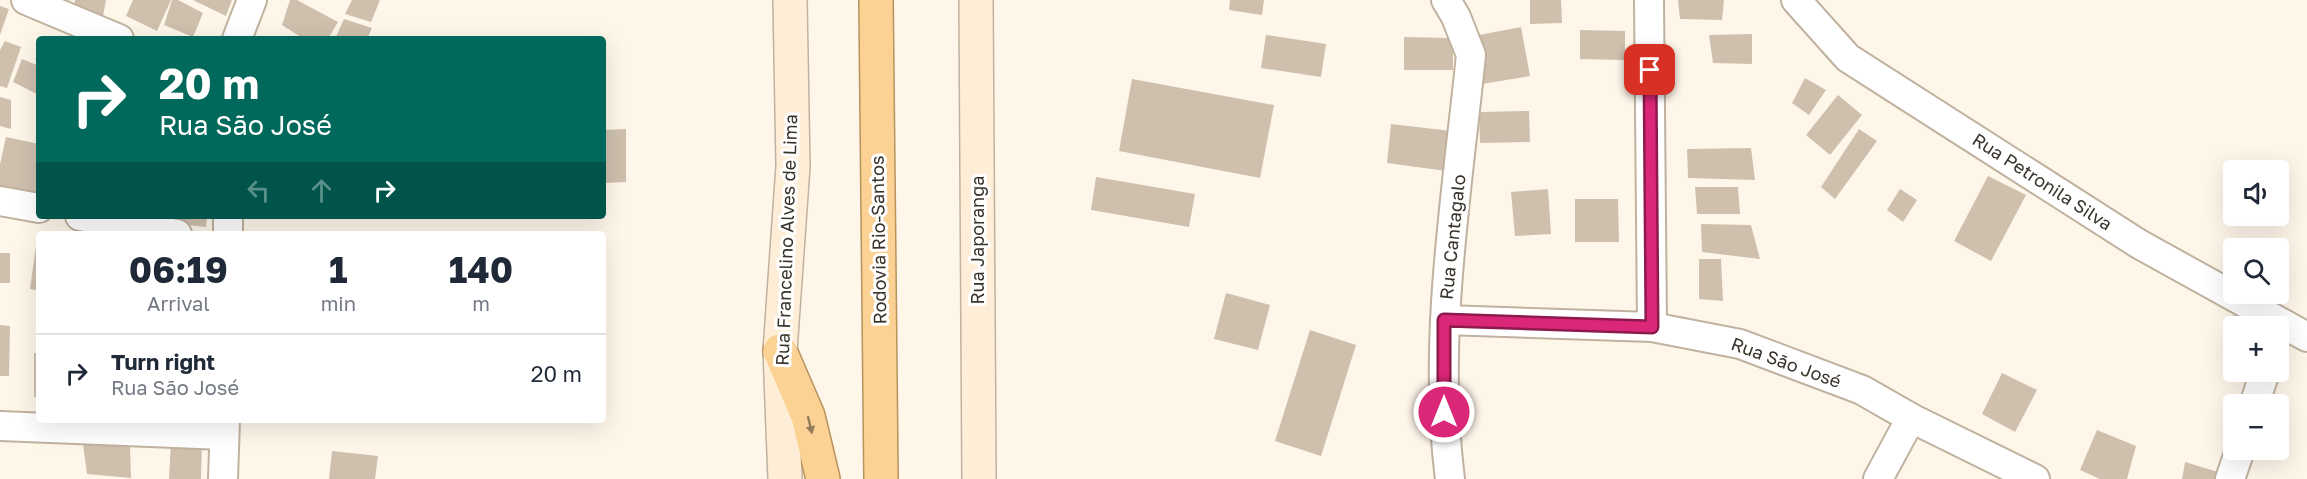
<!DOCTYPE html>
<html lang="en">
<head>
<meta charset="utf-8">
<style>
	:root { --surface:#fff; --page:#f6f6f7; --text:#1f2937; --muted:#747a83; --line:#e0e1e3 }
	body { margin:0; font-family:"Golos Text",sans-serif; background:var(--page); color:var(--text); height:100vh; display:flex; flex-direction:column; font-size:22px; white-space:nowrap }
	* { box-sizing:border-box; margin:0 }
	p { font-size:20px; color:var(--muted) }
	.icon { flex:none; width:33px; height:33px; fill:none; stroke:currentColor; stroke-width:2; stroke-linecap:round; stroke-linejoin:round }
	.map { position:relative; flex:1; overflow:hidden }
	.details { position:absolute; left:36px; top:231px; width:570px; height:192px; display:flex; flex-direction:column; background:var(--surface); border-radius:6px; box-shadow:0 6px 24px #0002 }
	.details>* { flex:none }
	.guide { position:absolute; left:36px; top:36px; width:570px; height:183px; border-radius:6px; box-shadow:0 6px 24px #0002; background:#00695c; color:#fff; overflow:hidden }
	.tools { position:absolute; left:2223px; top:160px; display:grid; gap:12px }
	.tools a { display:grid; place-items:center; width:66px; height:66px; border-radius:6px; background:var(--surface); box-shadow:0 6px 24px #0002; font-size:30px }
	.pin { position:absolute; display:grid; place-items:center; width:51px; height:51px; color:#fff; margin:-26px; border-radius:12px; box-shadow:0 3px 9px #0006 }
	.me { position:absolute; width:66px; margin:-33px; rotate:0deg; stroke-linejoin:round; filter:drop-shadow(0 0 4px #0008) }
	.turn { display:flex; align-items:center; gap:21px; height:126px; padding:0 24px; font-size:27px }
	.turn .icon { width:78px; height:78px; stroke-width:2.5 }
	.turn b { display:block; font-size:42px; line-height:51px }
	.lanes { display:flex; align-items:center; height:57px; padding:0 24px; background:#0003; justify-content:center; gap:30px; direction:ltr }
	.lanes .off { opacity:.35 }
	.eta { display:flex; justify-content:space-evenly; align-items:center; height:102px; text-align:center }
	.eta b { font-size:36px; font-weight:700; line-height:42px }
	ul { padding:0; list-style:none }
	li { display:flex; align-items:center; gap:18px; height:78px; padding:0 24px; border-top:2px solid var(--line) }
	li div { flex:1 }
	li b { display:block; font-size:22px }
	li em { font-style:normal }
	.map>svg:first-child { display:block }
	.building { fill:#cec0ad }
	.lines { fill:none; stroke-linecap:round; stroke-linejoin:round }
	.minor-casing { stroke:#c0b29f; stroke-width:32 }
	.secondary-casing { stroke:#c0b29f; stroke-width:36 }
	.trunk-casing { stroke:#b7935e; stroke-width:36 }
	.minor { stroke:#fff; stroke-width:28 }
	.secondary { stroke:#feeed7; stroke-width:33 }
	.trunk { stroke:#fcd294; stroke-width:33 }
	.oneway { fill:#907b5a }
	.route-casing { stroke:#8e194d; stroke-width:15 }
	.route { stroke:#db2777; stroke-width:10 }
	.labels { text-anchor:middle; stroke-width:6; stroke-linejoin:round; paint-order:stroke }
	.street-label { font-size:18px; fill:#38332b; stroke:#fff }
</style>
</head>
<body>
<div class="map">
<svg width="2307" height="479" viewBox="0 0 2307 479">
	<rect width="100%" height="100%" fill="#fff6ea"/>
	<g class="building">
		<polygon points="75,0 106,0 103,16 74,6"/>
		<polygon points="133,0 171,0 157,31 126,16"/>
		<polygon points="172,0 178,0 203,13 193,37 164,25"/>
		<polygon points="193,0 232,0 226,16"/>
		<polygon points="290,0 297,0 338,22 328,39 304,39 282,25"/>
		<polygon points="352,0 380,0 371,22 345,14"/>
		<polygon points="1230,0 1264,0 1262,15 1229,10"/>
		<polygon points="1530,0 1561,0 1562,23 1530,24"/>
		<polygon points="1678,0 1724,0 1722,20 1680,19"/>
		<polygon points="0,6 9,9 0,35"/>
		<polygon points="344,19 372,28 367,39 335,39"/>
		<polygon points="1521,27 1530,76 1482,84 1474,36"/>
		<polygon points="1580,30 1625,31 1625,60 1580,59"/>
		<polygon points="1752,34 1752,64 1713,63 1709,35"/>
		<polygon points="1266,35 1326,44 1321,77 1261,68"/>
		<polygon points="1404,37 1453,38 1453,70 1404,70"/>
		<polygon points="5,41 21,47 7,88 0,86 0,50"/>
		<polygon points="22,59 39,66 39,95 13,82"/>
		<polygon points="1805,78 1826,90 1809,115 1792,103"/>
		<polygon points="1132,79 1274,105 1260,178 1119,151"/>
		<polygon points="1838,95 1862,115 1830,155 1806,135"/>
		<polygon points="0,97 11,100 11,129 0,126"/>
		<polygon points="1529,111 1530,142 1480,143 1479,112"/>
		<polygon points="1391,124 1451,131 1446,171 1387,163"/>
		<polygon points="626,129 626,182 603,183 603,130"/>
		<polygon points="1859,129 1877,141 1835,199 1821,187"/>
		<polygon points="6,137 39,144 39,203 0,194 0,164"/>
		<polygon points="1751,148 1755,180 1688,178 1687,149"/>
		<polygon points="1988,176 2026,195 1991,261 1954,241"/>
		<polygon points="1096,177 1195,194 1189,227 1091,210"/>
		<polygon points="1695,187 1738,187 1740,214 1697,214"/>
		<polygon points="1548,189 1551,234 1515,236 1511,192"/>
		<polygon points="1900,189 1917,200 1903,222 1887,210"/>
		<polygon points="1575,199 1618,199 1619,242 1575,242"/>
		<polygon points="161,216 207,216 206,227 160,222"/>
		<polygon points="1701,224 1751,225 1760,259 1702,252"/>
		<polygon points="36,246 39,247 39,291 30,289"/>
		<rect x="0" y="253" width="10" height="30"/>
		<polygon points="1699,259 1721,259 1723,301 1699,299"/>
		<polygon points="1226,293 1270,305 1258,350 1214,339"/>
		<polygon points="2233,315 2265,327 2234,327 2234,345 2223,341"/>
		<polygon points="0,325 10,326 9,376 0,376"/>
		<polygon points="1310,330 1356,345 1321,456 1275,441"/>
		<polygon points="34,353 39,353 39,398 34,397"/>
		<polygon points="2002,373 2037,390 2015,432 1982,414"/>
		<polygon points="2097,430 2136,446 2127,479 2100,479 2080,470"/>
		<polygon points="171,442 202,443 201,479 169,479"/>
		<polygon points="83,444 130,446 131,478 87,474"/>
		<polygon points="332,451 378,456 375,479 329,479"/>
		<polygon points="2185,462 2218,472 2215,479 2182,479"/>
	</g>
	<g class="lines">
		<g class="minor-casing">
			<g id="minor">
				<polyline points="26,0 119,39"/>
				<path d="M1446 0 1456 17 1471 55C1457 193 1432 341 1450 479"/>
				<polyline points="1649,0 1652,327"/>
				<polyline points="1796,0 1848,58 2139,244 2307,337"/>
				<polyline points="237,39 252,0"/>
				<polyline points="0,201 39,208"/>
				<polyline points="80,216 177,234"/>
				<polyline points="228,216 228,234"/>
				<polyline points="1445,320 1652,327 1740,344 1862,390 1911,418 2035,479"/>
				<polyline points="2254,405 2265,372"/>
				<polyline points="0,426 224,435"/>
				<polyline points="223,479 225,420"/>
				<polyline points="1878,479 1911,418"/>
				<polyline points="2230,479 2240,450"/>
			</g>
		</g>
		<g class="secondary-casing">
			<g id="secondary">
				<polyline points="976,0 979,479"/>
				<polyline points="785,479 780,351 793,166 790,0"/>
			</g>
		</g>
		<g class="trunk-casing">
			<g id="trunk">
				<polyline points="876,0 881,479"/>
				<polyline points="780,351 808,416 823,479"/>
			</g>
		</g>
		<use href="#minor" class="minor"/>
		<use href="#secondary" class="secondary"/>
		<use href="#trunk" class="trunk"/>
	</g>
	<defs><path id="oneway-solid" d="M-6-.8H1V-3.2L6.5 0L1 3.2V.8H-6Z" transform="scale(1.5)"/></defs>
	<use class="oneway" href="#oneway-solid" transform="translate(810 425) rotate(76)"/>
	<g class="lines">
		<g class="route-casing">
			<polyline id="route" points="1444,412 1444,320 1652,327 1650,70"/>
		</g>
		<use href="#route" class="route"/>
	</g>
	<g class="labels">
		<g class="street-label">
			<text transform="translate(2042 182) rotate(33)" y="6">Rua Petronila Silva</text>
			<text transform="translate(1453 237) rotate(-84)" y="6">Rua Cantagalo</text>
			<text transform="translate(787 240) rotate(-88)" y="6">Rua Francelino Alves de Lima</text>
			<text transform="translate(879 240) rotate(-91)" y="6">Rodovia Rio-Santos</text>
			<text transform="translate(978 240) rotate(-90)" y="6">Rua Japoranga</text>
			<text transform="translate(1786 363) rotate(20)" y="6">Rua São José</text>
		</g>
	</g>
</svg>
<div class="tools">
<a><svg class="icon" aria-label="sound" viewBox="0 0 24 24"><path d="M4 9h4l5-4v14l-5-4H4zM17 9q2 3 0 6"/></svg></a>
<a><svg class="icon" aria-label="search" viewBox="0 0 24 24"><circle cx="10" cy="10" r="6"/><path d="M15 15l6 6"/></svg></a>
<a>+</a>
<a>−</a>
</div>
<div class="pin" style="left:1650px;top:70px;background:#d93025"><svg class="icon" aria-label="arrive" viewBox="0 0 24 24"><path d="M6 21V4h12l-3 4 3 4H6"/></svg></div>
<svg class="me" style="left:1444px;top:412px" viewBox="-20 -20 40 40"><circle r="17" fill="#db2777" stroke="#fff" stroke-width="3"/><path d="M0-11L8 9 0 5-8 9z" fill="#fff"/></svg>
<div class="guide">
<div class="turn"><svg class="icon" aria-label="right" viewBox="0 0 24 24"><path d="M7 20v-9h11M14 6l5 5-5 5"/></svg><div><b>20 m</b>Rua São José</div></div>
<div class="lanes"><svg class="icon off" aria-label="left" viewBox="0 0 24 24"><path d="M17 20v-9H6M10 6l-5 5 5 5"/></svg><svg class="icon off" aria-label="ahead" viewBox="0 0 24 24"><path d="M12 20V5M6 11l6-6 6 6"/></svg><svg class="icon" aria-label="right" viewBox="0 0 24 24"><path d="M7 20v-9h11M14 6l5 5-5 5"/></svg></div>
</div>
<section class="details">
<div class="eta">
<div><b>06:19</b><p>Arrival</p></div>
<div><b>1</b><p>min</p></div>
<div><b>140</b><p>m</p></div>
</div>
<ul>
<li><svg class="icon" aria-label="right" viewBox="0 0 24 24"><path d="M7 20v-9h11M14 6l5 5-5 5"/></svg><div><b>Turn right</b><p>Rua São José</p></div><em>20 m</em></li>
</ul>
</section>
</div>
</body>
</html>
